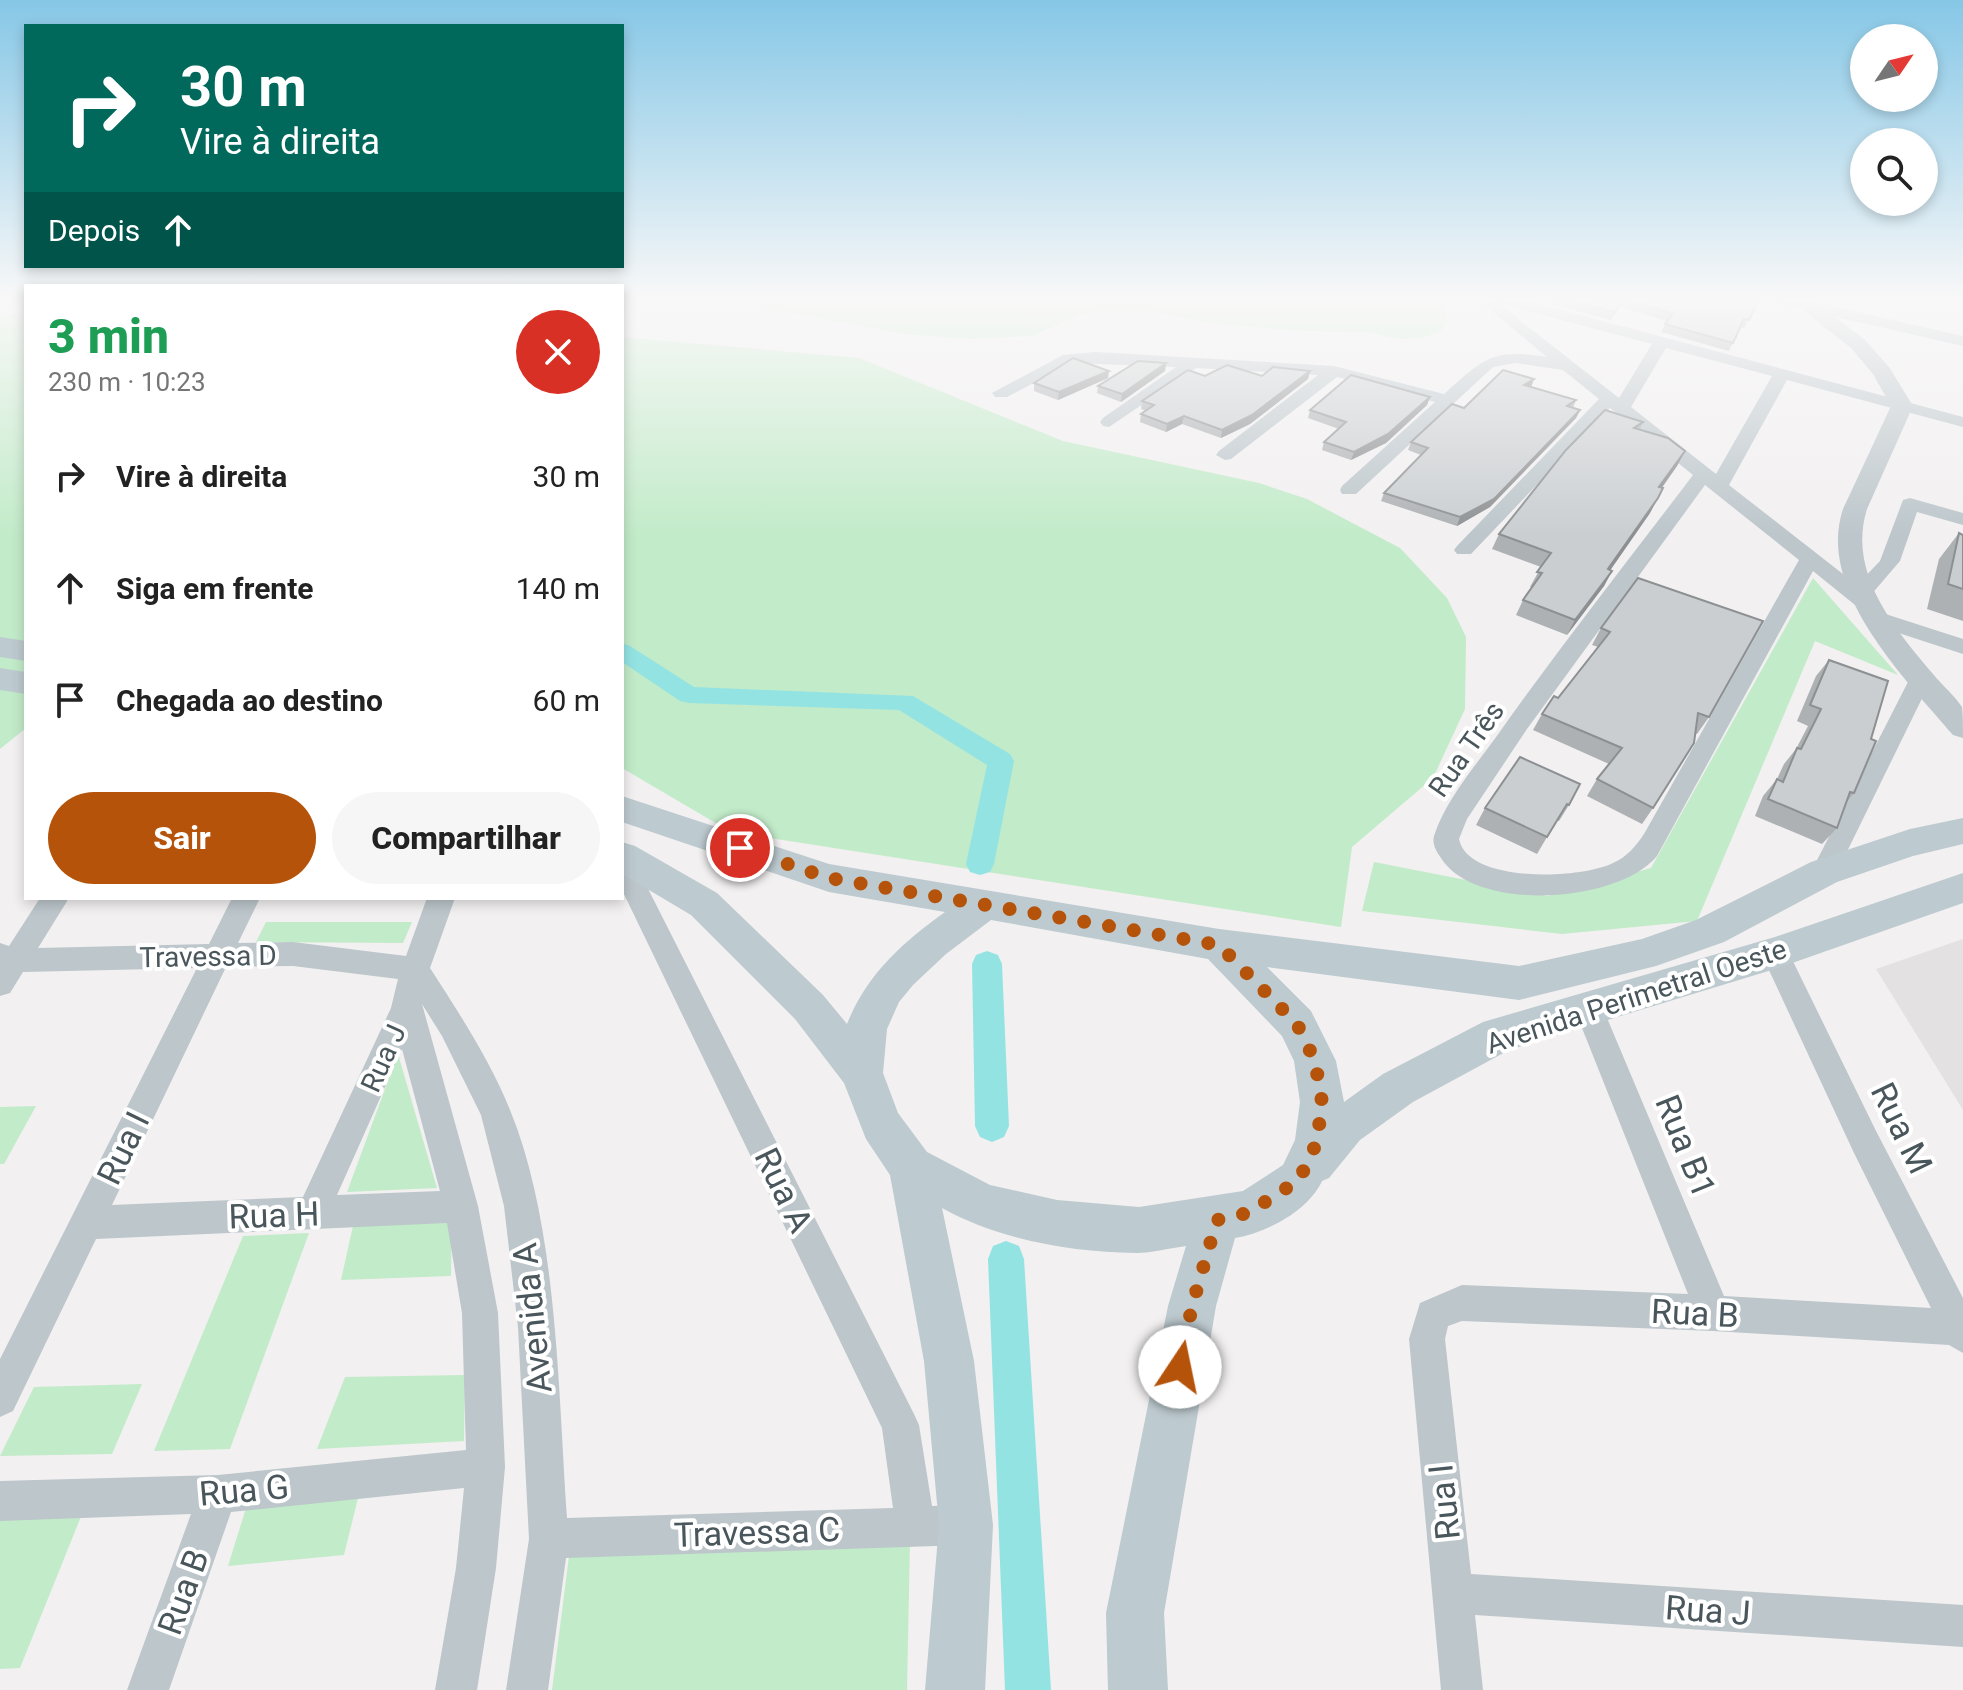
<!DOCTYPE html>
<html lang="pt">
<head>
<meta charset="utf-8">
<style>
	:root { --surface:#fff; --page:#f6f6f6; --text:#222; --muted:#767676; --accent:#b45309 }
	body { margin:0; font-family:Roboto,sans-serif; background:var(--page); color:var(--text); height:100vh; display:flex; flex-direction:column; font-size:30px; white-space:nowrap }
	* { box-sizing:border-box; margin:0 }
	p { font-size:26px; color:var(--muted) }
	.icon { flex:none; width:44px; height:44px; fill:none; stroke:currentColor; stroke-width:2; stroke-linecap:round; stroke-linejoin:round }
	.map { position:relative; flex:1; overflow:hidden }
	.side { position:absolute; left:24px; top:284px; width:600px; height:616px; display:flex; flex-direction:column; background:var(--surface); border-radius:0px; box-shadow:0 4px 12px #0003 }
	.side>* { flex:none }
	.hud { position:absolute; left:24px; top:24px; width:600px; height:244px; border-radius:0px; box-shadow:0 4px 12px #0003; background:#00695c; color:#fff; overflow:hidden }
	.needle { width:52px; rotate:55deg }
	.tools { position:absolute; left:1850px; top:24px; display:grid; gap:16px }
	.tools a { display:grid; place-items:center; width:88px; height:88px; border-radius:50%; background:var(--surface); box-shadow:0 4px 12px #0003; font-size:40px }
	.pin { position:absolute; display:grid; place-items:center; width:68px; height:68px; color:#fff; margin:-34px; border:4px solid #fff; border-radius:50%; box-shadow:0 2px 8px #0007 }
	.me { position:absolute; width:88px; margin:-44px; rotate:11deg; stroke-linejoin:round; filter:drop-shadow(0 0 6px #0008) }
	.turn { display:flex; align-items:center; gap:28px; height:168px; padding:0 24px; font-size:36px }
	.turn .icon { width:104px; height:104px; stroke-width:2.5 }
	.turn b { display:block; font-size:56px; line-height:68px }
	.then { display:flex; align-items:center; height:76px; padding:0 24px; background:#0003; gap:16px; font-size:30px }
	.round { display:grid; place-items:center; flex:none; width:84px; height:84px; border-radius:42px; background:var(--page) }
	.headline { display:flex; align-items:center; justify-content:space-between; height:136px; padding:0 24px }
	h1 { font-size:48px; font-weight:800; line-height:60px; color:#1e9e55 }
	.button { display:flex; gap:16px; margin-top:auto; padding:16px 24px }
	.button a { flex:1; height:92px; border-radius:48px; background:var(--accent); color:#fff; font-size:32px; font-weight:800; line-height:92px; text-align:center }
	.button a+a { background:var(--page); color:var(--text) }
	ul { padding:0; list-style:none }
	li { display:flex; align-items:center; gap:24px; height:112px; padding:0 24px }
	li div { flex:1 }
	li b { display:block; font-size:30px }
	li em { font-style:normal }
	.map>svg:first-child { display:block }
	.education { fill:#e3e1e1 }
	.green { fill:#c2ebc9 }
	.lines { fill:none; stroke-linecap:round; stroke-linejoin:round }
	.canal { fill:#94e3e3; fill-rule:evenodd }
	.minor { fill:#bcc6cb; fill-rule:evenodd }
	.tertiary { fill:#bcc6cb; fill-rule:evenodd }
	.secondary { fill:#bdcacf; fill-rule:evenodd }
	.wall { fill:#aeb1b4 }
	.shaded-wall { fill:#8d9092 }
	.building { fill:#caced1; stroke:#8d9092; stroke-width:2 }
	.route { stroke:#b45309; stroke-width:14; stroke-dasharray:0 25.2 }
	.labels { text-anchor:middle; stroke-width:8; stroke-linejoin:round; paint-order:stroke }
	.street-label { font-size:28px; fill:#49565b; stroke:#fff }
	.near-street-label { font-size:34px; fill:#49565b; stroke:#fff }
</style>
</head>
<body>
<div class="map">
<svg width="1963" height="1690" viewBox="0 0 1963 1690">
	<rect width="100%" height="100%" fill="#f2f0f0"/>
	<polygon class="education" points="1963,939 1963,1110 1876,969"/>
	<g class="green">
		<polygon points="714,299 1442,299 1447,323 1439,332 1422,338 1399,339 1367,332 1303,331 1214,324 1138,309 1118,308 1080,315 1032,336 968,339 906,334"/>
		<polygon points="12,314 26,316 26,728 0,749 0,318"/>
		<polygon points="622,337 859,358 1063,441 1259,483 1307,499 1400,548 1447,598 1466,637 1465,709 1433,778 1352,847 1341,927 731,832 622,768"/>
		<polygon points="1813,578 1898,675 1815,641 1697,921 1562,934 1362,911 1374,862 1548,896 1651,868"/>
		<polygon points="266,922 412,922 403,943 256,942"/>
		<polygon points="398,1054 437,1188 347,1192"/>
		<polygon points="36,1106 4,1164 0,1164 0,1107"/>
		<polygon points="452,1220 451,1276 341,1280 353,1226"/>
		<polygon points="309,1233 230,1449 154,1451 243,1236"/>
		<polygon points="465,1375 464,1441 317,1449 345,1377"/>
		<polygon points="142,1384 112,1454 0,1456 34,1387"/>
		<polygon points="358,1498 344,1555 228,1566 246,1508"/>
		<polygon points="82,1514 20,1668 0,1669 0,1515"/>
		<polygon points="910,1541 907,1690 552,1690 569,1556"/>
	</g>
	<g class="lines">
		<g class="canal">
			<polygon points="622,643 630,646 694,687 913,696 1010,754 1014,761 994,864 990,872 980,875 970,872 966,864 987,765 899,710 689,703 680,701 622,662"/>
			<polygon points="987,951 998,955 1002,964 1009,1126 1004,1137 992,1142 980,1137 975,1126 972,964 976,955"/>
			<polygon points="1006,1241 1019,1246 1024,1259 1051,1690 1005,1690 988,1259 993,1246"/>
		</g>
		<g class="minor">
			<path d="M1477 299H1520L1963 417V427L1787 380 1729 485 1857 585 1880 561 1903 500 1910 498 1963 513V525L1917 512 1900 561 1870 596 1878 604 1874 609H1860L1813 571 1657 856C1619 903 1475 913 1441 858 1436 851 1432 844 1434 836 1446 799 1477 764 1499 733 1561 645 1628 561 1693 475L1610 408 1471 554H1457L1454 550 1457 546 1599 399 1563 370 1515 363 1493 367 1356 494H1342L1340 490 1342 486 1435 402 1337 377 1231 459 1225 460 1216 455 1219 451 1318 375 1196 368 1109 427 1103 426 1100 422 1103 418 1176 367 1072 363 1007 397H995L992 393 1063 355 1095 352 1334 366 1444 394C1483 359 1492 348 1547 357ZM1498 303 1652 344 1619 398ZM1666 348 1772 376 1716 474 1631 407ZM1705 485 1799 560 1644 834C1636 846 1627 857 1613 863 1582 879 1468 884 1459 839L1467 819 1527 729Z"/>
			<polygon points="1773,299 1800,299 1963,336 1963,346 1780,304"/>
			<polygon points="1873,610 1963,639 1963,654 1865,622 1862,617"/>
			<polygon points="1921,670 1929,673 1932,678 1837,872 1833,879 1824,882 1815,879 1811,872 1910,678 1913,673"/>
			<path d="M622 853 631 856 635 863 913 1412 919 1425 932 1506 966 1505 980 1511 986 1525 980 1539 966 1545 566 1558 548 1690H506L529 1539 518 1327 504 1206 481 1115 442 1036 422 1004 478 1206 498 1313 505 1467 496 1568 477 1690H435L456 1568 464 1488 231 1512 169 1690H127L191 1514 0 1521V1481L218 1475 466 1450 462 1313 447 1223 96 1239 13 1411 0 1417V1359L197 968 23 972 10 993 0 996V943L9 946 40 898H69L38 948 209 944 232 898H260L238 943 293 942 406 956 427 898H455L430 968C459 1013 490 1060 510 1110 558 1227 558 1392 567 1518L893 1508 882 1428 622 890ZM293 966 398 979 391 1008 303 1197 112 1205 226 967ZM402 1049 440 1191 337 1195Z"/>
			<polygon points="1775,941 1785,945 1876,1131 1963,1298 1963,1353 1949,1345 1713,1331 1462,1321 1448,1326 1445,1339 1471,1574 1963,1605 1963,1647 1475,1615 1483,1690 1441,1690 1409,1339 1420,1303 1462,1285 1688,1294 1574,1008 1579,999 1589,995 1599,999 1724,1296 1931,1308 1854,1153 1761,953 1765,945"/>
		</g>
		<path class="tertiary" d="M1789 299H1811L1865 340 1889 367 1913 406 1867 509C1847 573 1894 628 1933 674 1942 685 1955 696 1962 707 1963 715 1963 729 1963 738L1953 735C1904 677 1816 590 1843 509L1891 406 1873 374 1851 348Z"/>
		<g class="secondary">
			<polygon points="0,637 26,641 26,661 0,657"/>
			<polygon points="0,668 26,672 26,694 0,690"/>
			<path d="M622 796 829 864 1219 929 1519 966 1642 939 1696 920 1811 862 1910 829 1963 818V844L1913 856 1837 882 1724 942 1656 966 1519 1000 1267 967 1311 1011 1336 1061 1344 1102 1383 1074 1483 1022 1775 937 1963 873V903L1775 969 1509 1050 1413 1102 1360 1140 1329 1178 1322 1181C1308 1211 1268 1232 1235 1238L1216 1306 1164 1613 1168 1690H1108L1106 1613 1168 1306 1186 1246C1170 1248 1152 1253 1136 1253 1071 1252 1000 1240 942 1208L974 1361 993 1525 985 1690H925L939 1525 924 1361 890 1175 866 1139 844 1083 795 1019 691 915 622 874V842L635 846 717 893 823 995 847 1024C867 974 902 943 945 912L829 892 622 822ZM991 920 1208 959 1282 1036 1294 1061 1300 1102 1295 1140 1283 1165 1243 1191 1139 1207 1057 1200 990 1185 927 1152 898 1113 883 1073 887 1029 899 1002 913 985 946 954Z"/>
		</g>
	</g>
	<g class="wall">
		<polygon points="1554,299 1759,299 1744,328 1740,327 1729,351 1661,332 1667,321 1620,307 1611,320 1552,304"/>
		<polygon points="1166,363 1165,371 1121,402 1097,393 1098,386"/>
		<polygon points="1310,371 1308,379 1250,424 1221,438 1182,424 1166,432 1140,422 1141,414 1146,411 1141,409 1142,401 1205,376 1262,376"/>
		<polygon points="1108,378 1058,400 1034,391 1034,383"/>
		<polygon points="1534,379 1531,387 1576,400 1573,408 1580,410 1576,418 1490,507 1457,526 1381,501 1384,493 1421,455 1408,450 1411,442 1464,408"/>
		<polygon points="1430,397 1427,405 1386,443 1351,460 1322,450 1324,442 1339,429 1308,418 1310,410"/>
		<polygon points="1643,422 1640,429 1685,451 1677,466 1662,488 1650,513 1610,570 1612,571 1604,586 1567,635 1516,615 1523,600 1532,587 1530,587 1541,567 1492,549 1499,534"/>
		<polygon points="1959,533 1963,535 1963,621 1927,609 1939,559"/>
		<polygon points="1638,578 1709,717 1697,734 1696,734 1653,808 1642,824 1587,796 1597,779 1609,764 1533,730 1542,714 1558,698 1598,647 1592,645 1601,628"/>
		<polygon points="1829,660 1854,793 1846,803 1837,828 1822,844 1755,816 1763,796 1777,779 1784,764 1796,749 1808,726 1797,721 1816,676"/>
		<polygon points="1520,757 1569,805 1559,821 1557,820 1537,854 1476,825 1485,808"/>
	</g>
	<g class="shaded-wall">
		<polygon points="1166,363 1165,371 1121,402 1122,394"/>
		<polygon points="1109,371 1108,378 1058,400 1059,392"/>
		<polygon points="1310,371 1308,379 1250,424 1221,438 1222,430"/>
		<polygon points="1534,379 1531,387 1524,385"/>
		<polygon points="1430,397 1427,405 1386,443 1351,460 1354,452"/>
		<polygon points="1580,410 1576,418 1490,507 1457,526 1460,517"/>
		<polygon points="1184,416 1182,424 1166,432 1167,424"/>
		<polygon points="1685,451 1677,466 1651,502 1659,487"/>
		<polygon points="1658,498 1650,513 1600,585 1608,569"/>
		<polygon points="1612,571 1604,586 1567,635 1575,620"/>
	</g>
	<g class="building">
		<polygon points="1566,299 1623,299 1615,312"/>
		<polygon points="1625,299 1759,299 1749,320 1744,319 1733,343 1665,324 1673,314"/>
		<polygon points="1073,358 1109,371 1059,392 1034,383"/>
		<polygon points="1138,361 1166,363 1122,394 1098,386"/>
		<polygon points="1227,365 1262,376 1273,367 1310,371 1252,415 1222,430 1184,416 1167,424 1141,414 1154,405 1142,401 1188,370 1205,376"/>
		<polygon points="1503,370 1534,379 1524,385 1576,400 1567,406 1580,410 1494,499 1460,517 1384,493 1428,448 1411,442 1452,404 1464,408"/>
		<polygon points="1351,375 1430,397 1388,434 1354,452 1324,442 1346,422 1310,410"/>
		<polygon points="1605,410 1643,422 1634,428 1668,438 1685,451 1659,487 1663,488 1658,498 1608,569 1612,571 1575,620 1523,600 1542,573 1537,572 1551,553 1499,534 1566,450"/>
		<polygon points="1959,533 1963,535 1963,589 1948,584"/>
		<polygon points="1638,578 1763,621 1709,717 1698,713 1694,743 1653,808 1597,779 1622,748 1542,714 1554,696 1558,698 1610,632 1601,628"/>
		<polygon points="1829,660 1888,681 1871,739 1876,741 1854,793 1850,792 1837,828 1768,799 1777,779 1783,782 1797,748 1801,749 1821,709 1810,705"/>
		<polygon points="1520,757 1580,784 1569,805 1567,804 1547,837 1485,808"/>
	</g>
	<linearGradient id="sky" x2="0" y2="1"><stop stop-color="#86c7e6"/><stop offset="0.56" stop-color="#f9f8f8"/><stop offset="1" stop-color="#f9f8f8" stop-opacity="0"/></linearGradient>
	<rect width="1963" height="536" fill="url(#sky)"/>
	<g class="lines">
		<polyline class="route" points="740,848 829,878 1219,945 1297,1024 1315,1061 1322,1102 1317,1142 1299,1180 1248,1213 1217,1220 1192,1306 1180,1367"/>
	</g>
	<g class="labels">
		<g class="street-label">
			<text transform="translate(1466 749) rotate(-55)" y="10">Rua Três</text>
			<text transform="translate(208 956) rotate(-1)" y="10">Travessa D</text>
			<text transform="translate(1636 996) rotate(-18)" y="10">Avenida Perimetral Oeste</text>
			<text transform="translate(383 1058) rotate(-66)" y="10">Rua J</text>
		</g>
		<g class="near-street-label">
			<text transform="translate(1902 1128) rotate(64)" y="12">Rua M</text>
			<text transform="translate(1686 1146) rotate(68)" y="12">Rua B1</text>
			<text transform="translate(123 1148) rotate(-64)" y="12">Rua I</text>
			<text transform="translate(784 1190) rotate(64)" y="12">Rua A</text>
			<text transform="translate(274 1215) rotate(-2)" y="12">Rua H</text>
			<text transform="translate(1695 1313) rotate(3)" y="12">Rua B</text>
			<text transform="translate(532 1318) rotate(-96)" y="12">Avenida A</text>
			<text transform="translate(244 1490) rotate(-5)" y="12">Rua G</text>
			<text transform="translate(1444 1502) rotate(-96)" y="12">Rua I</text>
			<text transform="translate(757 1532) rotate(-2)" y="12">Travessa C</text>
			<text transform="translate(183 1592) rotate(-70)" y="12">Rua B</text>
			<text transform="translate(1708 1610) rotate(4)" y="12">Rua J</text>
		</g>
	</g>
</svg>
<div class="tools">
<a><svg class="needle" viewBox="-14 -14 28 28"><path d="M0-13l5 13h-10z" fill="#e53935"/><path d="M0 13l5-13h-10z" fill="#767676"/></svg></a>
<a><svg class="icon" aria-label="search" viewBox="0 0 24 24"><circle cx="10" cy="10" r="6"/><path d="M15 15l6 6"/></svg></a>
</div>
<div class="pin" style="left:740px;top:848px;background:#d93025"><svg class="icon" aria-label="arrive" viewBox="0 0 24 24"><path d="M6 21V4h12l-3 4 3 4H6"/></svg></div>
<svg class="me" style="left:1180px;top:1367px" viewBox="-20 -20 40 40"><circle r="19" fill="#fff"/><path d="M0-13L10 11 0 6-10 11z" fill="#b45309"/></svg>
<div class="hud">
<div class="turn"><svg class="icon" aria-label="right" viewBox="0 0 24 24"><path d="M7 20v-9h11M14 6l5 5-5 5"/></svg><div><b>30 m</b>Vire à direita</div></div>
<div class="then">Depois<svg class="icon" aria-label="ahead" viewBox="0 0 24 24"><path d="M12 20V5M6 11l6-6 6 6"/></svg></div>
</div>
<section class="side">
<div class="headline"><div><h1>3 min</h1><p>230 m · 10:23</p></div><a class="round" style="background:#d93025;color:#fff"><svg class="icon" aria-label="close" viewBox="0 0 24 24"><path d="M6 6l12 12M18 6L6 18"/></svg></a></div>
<ul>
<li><svg class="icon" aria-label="right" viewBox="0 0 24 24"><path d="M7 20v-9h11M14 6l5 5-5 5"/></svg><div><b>Vire à direita</b></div><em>30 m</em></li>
<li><svg class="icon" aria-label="ahead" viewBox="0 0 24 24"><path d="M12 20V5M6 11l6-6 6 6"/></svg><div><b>Siga em frente</b></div><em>140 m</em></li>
<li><svg class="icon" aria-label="arrive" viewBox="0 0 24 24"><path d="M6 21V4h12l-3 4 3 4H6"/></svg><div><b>Chegada ao destino</b></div><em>60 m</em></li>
</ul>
<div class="button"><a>Sair</a><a>Compartilhar</a></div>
</section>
</div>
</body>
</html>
